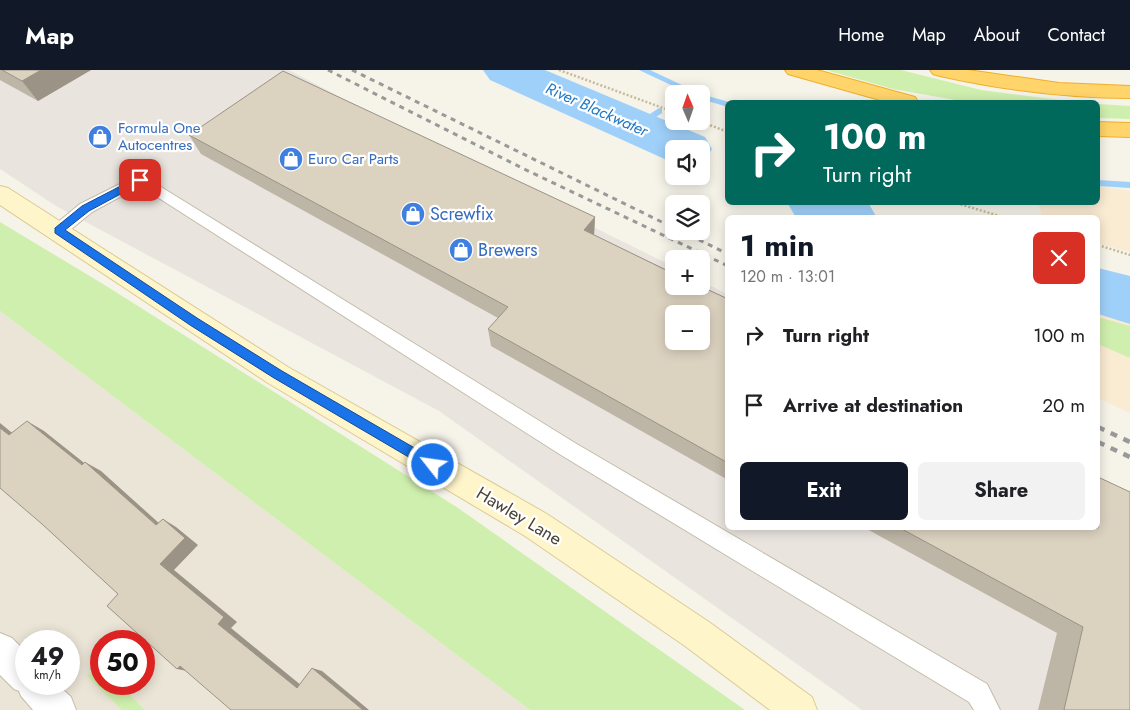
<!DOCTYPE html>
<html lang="en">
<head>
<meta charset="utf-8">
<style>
	:root { --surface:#fff; --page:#f2f2f2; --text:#202124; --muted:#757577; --accent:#111827 }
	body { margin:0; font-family:Jost,sans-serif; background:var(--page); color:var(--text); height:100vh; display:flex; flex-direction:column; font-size:19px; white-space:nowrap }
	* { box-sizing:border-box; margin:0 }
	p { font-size:16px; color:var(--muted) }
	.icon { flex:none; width:28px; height:28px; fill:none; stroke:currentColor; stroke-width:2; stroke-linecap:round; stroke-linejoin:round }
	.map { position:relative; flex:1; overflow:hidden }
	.drawer { position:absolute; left:725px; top:145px; width:375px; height:315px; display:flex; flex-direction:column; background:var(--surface); border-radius:8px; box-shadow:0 2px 12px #0003 }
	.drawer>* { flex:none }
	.top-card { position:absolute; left:725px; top:30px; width:375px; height:105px; border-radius:8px; box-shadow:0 2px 12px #0003; background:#00695c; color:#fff; overflow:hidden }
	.needle { width:32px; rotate:358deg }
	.tools { position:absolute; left:665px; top:15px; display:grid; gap:10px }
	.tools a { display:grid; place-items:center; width:45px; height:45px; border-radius:8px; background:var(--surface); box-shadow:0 2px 12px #0003; font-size:25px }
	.speed { position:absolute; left:15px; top:560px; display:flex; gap:10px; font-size:25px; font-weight:700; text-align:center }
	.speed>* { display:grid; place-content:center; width:65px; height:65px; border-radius:50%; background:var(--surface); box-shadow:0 2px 12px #0003; line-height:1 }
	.speed small { font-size:12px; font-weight:400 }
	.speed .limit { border:8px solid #d22; background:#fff; color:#111 }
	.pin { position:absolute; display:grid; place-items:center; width:42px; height:42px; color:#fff; margin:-21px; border-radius:10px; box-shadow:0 2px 8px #0006 }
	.me { position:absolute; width:55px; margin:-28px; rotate:300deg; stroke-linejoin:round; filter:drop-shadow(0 0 4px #0008) }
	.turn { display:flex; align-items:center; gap:18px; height:105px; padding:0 15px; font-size:22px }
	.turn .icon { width:65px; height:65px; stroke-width:2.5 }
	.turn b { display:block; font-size:35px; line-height:42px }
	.round { display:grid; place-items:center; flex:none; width:52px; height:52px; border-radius:8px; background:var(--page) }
	.overview { display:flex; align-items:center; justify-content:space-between; height:85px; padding:0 15px }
	h1 { font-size:30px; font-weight:700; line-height:38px; color:var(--accent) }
	.primary-button { display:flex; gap:10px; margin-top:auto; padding:10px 15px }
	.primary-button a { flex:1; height:58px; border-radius:8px; background:var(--accent); color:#fff; font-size:20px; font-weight:700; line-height:58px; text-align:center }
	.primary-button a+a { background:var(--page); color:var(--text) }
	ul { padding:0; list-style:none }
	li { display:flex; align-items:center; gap:15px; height:70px; padding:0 15px }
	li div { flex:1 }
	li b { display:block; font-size:19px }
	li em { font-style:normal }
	header { display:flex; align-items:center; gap:30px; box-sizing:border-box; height:70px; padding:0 25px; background:var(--accent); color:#fff }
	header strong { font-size:24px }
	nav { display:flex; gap:28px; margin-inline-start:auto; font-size:18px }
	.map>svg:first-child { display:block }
	.residential { fill:#ebe5d7; fill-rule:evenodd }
	.commercial { fill:#faebd3 }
	.industrial { fill:#e9e4de; fill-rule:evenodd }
	.green { fill:#cfefae }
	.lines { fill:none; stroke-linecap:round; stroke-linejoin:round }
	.stream { fill:#9fd0f9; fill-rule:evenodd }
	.river { fill:#9fd0f9; fill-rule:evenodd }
	.lane-casing { stroke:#c3bcaa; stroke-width:2 }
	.street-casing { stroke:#c3bcaa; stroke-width:2 }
	.secondary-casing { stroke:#dbcb94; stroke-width:2 }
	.highway-casing { stroke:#efaf2a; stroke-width:2 }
	.path { stroke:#c7b99a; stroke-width:2.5; stroke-dasharray:2 2; stroke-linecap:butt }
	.lane { fill:#fff; fill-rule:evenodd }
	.street { fill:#fff; fill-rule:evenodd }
	.secondary { fill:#fff5ca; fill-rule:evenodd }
	.highway { fill:#ffd46b; fill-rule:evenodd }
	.rail-far1 { stroke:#999; stroke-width:3; stroke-dasharray:5 5; stroke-linecap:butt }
	.rail { stroke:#999; stroke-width:4.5; stroke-dasharray:7 7; stroke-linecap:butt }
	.wall { fill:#bdb5a5 }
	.shaded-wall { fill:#9a9386 }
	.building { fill:#dcd2c0; stroke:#9a9386; fill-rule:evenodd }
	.route { fill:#1a73e8; stroke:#114b97 }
	.labels { text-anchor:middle; stroke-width:4.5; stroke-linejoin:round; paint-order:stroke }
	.far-shop-label { font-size:15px; fill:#366cbe; stroke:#fff; text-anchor:start }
	.far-water-label { font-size:16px; font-style:italic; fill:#2179c5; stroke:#fff }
	.shop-label { font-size:18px; fill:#366cbe; stroke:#fff; text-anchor:start }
	.street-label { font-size:18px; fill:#4b4436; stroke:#fff }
</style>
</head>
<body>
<header>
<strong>Map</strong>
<nav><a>Home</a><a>Map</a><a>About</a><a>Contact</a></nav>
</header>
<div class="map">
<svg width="1130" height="640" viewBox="0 0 1130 640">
	<rect width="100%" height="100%" fill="#f6f3e9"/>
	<path class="residential" d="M0 241 530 640H0ZM26 571H69V614H26ZM101 571H144V614H101Z"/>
	<g class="commercial">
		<polygon points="1098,116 1130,121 1130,182 1098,173 1098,148 1043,147 1038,133 1098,132"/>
		<polygon points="1098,242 1130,250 1130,343 1098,328"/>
	</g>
	<path class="industrial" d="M0 0H289L472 97 674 197V216H701V211L727 224 728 458H1098L1130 640H862L439 341 56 136 0 99ZM674 244H701V271H674Z"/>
	<g class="green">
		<polygon points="826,0 901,0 981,20 1076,32 967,32 893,19"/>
		<polygon points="1098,34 1130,36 1130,49 1098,48"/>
		<polygon points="0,152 103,214 458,438 745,640 530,640 0,241"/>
		<polygon points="1098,247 1130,256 1130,288 1098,274"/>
		<polygon points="99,594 101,596 101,614 119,614 145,640 122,640 87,606"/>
	</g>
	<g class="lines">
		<g class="stream">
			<polygon points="639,0 650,0 701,24 729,32 728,32 728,37 701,29 701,24 690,24"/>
			<polygon points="659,38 662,39 662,43 639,59 633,59 633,55"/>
			<polygon points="1098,110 1130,112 1130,118 1098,116"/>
		</g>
		<g class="river">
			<polygon points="483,0 545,0 705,67 712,79 705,91 701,92 701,79 674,79 674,92 669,91 490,10"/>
			<polygon points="787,132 866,132 869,134 877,148 799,148 795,146"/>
			<polygon points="1098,198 1130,206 1130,254 1098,244"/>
		</g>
		<g class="lane-casing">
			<polygon id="lane" points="140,104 575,373 987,614 1000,640 974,640 969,632 561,385 140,116 92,142 64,165 58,167 52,165 50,161 52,157 80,134"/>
		</g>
		<g class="street-casing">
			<polygon id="street" points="0,563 12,568 26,582 26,614 57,614 71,627 76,640 33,640 21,626 19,621 14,619 0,605"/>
		</g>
		<g class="secondary-casing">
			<polygon id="secondary" points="0,116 8,118 288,297 547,444 709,552 812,627 817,640 770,640 685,576 525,466 268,313 0,135"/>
		</g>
		<g class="highway-casing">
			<g id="highway">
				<polygon points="785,0 817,0 915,27 918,32 887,32 788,4"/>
				<path d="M930 0H968L1059 13 1130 16V28C1066 28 1003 20 940 6L933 4Z"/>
				<polygon points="1098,52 1130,53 1130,67 1098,66"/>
			</g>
		</g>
		<g class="path">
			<polyline points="559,0 674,42"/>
			<polyline points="699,51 728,62"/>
			<polyline points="953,132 1006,148"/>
			<polyline points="1098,175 1130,185"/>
		</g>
		<use href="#lane" class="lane"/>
		<use href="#street" class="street"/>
		<use href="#secondary" class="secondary"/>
		<use href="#highway" class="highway"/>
		<g class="rail-far1">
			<polyline points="328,0 524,99 728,196"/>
			<polyline points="352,0 674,158"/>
			<polyline points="681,161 728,184"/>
		</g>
		<g class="rail">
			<polyline points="1098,357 1130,372"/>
			<polyline points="1098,372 1130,387"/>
		</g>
	</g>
	<g class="wall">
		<polygon points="0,0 91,0 38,31 0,10"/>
		<polygon points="189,65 595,147 594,165 728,229 728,410 491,276 488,259 498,248 201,84"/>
		<polygon points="865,458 1098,458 1130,640 1038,640 1057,563"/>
	</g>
	<g class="shaded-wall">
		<polygon points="41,0 91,0 38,31 22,11"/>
		<polygon points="595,147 594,166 584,160"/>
		<polygon points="27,351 44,361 98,404 82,395"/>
		<polygon points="0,353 27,375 9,365 0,358"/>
		<polygon points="85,392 101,401 170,463 156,455"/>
		<polygon points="163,449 176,457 198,475 174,500 237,552 231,558 307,620 297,618 218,554 160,494"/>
		<polygon points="180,596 192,602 177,599"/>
		<polygon points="312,598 322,601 369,640 363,640"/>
	</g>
	<g class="building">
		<polygon points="2,0 41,0 22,11"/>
		<path d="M283 1 595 147 584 160 674 204V216H700L728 229V393L488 259 508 237 189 65ZM674 244H701V271H674Z"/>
		<polygon points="27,351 82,395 85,392 156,455 163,449 185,468 160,494 224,547 218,554 297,618 312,598 363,640 231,640 180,596 177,599 107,536 118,524 42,454 0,418 0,358 9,365"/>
		<polygon points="1098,407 1130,422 1130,640 1064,640 1083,557 900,458 1098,458"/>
	</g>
	<polygon class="route" points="140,106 143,107 143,112 89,141 65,160 197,248 282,301 437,391 439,395 437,399 433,401 429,399 274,308 190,255 55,163 55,158 82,136"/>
	<defs>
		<g id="shop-disc" transform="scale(1.25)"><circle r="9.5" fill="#3f7fe0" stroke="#fff"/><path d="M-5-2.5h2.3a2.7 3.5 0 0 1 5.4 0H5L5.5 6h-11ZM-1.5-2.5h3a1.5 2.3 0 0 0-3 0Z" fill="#fff"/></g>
	</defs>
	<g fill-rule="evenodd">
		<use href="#shop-disc" x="100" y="67"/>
		<use href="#shop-disc" x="291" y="89"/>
		<use href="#shop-disc" x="413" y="144"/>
		<use href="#shop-disc" x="461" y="180"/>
	</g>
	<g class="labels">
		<g class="far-shop-label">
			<text x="118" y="63">Formula One<tspan x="118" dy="17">Autocentres</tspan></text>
			<text x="308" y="94">Euro Car Parts</text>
		</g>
		<g class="far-water-label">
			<text transform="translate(597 39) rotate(24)" y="6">River Blackwater</text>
		</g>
		<g class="shop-label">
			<text x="430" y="150">Screwfix</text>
			<text x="478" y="186">Brewers</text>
		</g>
		<g class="street-label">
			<text transform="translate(519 446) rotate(31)" y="6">Hawley Lane</text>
		</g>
	</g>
</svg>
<div class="tools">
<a><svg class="needle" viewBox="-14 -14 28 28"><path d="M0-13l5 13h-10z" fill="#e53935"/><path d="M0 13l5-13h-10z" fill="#757577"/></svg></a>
<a><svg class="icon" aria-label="sound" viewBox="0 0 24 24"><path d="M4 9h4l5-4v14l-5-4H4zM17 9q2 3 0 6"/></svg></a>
<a><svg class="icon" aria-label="layers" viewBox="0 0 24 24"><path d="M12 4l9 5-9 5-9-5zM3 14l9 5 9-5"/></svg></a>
<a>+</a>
<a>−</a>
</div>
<div class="speed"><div>49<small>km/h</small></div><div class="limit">50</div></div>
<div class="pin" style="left:140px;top:110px;background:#d93025"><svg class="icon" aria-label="arrive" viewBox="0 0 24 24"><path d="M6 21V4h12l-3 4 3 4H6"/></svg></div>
<svg class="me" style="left:433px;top:395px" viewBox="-20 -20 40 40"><circle r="17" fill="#1a73e8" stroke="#fff" stroke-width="3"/><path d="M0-11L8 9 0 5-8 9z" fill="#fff"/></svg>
<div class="top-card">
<div class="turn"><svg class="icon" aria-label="right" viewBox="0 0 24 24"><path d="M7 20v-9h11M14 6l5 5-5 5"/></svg><div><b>100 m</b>Turn right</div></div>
</div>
<section class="drawer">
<div class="overview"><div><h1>1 min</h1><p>120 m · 13:01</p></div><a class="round" style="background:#d93025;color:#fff"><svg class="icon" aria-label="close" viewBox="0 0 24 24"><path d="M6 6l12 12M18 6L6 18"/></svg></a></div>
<ul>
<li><svg class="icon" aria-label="right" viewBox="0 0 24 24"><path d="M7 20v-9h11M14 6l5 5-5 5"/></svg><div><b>Turn right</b></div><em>100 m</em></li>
<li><svg class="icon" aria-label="arrive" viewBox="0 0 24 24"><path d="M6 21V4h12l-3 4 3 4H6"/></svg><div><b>Arrive at destination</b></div><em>20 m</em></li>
</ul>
<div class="primary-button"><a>Exit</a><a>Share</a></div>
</section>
</div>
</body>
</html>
